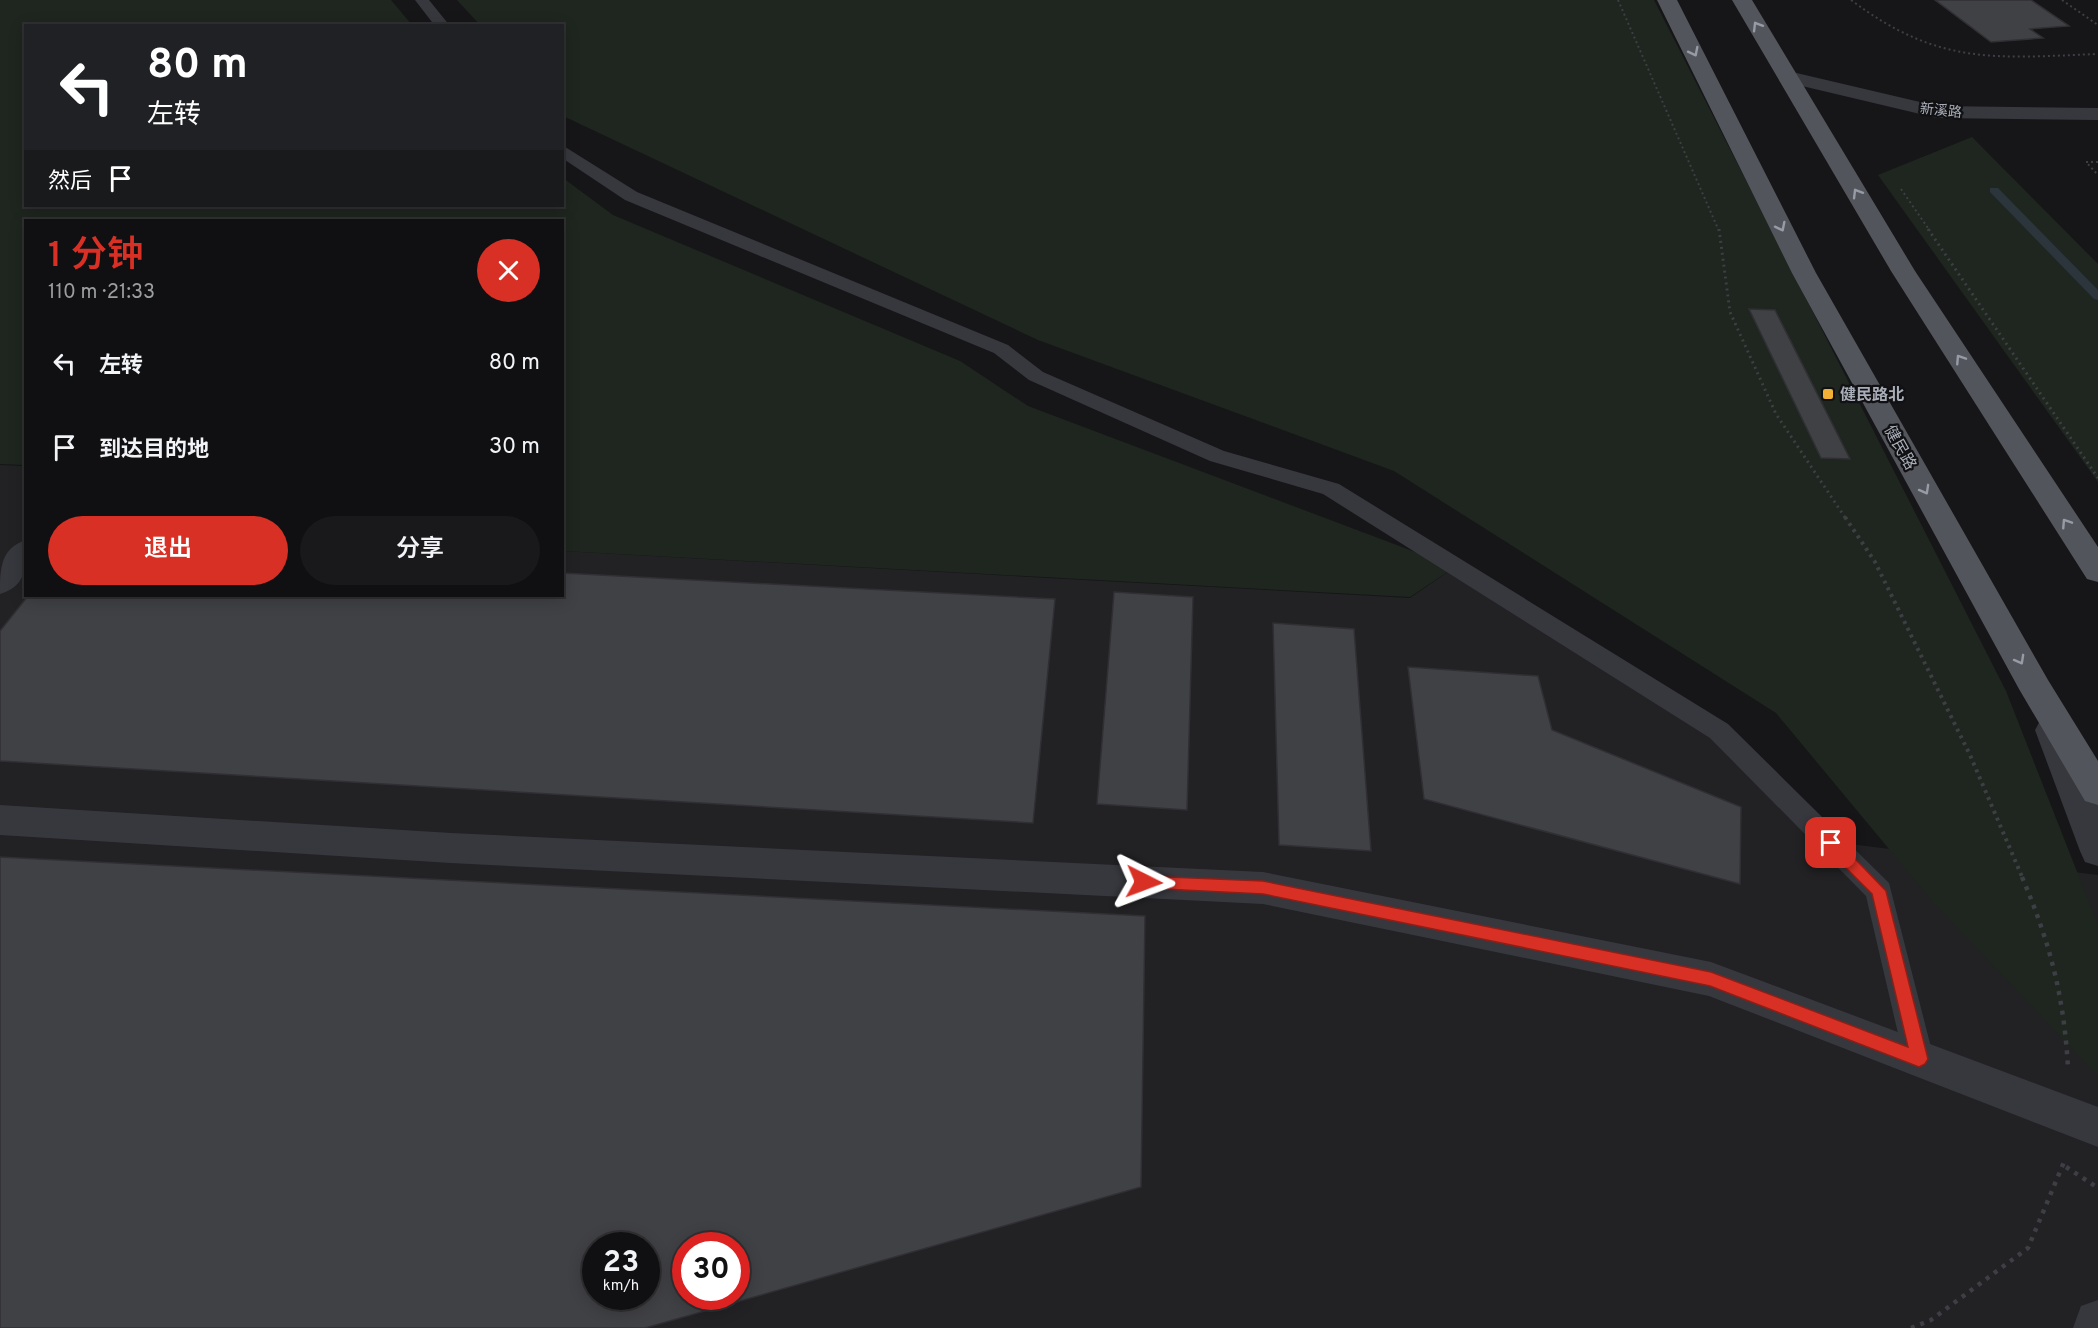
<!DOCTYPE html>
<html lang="zh">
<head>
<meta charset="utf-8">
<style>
	:root { --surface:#101012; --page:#19191b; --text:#f1f3f6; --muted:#9c9d9f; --line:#303032; --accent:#d93025 }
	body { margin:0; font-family:Overpass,"Noto Sans SC",sans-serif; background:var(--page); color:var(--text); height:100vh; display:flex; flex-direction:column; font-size:22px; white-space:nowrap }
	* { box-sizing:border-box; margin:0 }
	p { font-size:20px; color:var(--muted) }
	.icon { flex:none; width:33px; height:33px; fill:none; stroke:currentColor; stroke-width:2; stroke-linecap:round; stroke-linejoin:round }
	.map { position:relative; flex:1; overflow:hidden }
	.side { position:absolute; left:24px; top:219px; width:540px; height:378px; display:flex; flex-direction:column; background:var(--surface); border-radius:0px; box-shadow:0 3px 15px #0003,0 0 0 2px var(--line) }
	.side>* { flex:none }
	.hud { position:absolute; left:24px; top:24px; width:540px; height:183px; border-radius:0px; box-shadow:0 3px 15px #0003,0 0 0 2px var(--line); background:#202124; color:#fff; overflow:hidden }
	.speed { position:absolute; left:582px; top:1232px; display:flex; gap:12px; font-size:30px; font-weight:700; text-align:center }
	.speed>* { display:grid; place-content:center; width:78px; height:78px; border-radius:50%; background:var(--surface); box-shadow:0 3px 15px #0003,0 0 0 2px var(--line); line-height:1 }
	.speed small { font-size:15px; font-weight:400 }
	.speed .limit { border:9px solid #d22; background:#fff; color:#111 }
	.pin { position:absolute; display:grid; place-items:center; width:51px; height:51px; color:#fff; margin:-26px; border-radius:12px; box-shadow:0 3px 9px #0006 }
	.me { position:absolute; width:66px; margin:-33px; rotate:93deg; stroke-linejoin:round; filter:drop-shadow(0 0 4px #0008) }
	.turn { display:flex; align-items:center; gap:21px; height:126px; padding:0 24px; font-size:27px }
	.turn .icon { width:78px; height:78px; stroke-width:2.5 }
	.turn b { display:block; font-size:42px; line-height:51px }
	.then { display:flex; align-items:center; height:57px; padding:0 24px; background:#0003; gap:12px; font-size:22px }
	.round { display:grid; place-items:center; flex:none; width:63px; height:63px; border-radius:32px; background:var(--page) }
	.summary { display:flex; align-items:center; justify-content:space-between; height:102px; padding:0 24px }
	h1 { font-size:36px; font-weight:600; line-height:45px; color:var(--accent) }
	.button { display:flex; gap:12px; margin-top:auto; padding:12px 24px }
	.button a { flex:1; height:69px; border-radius:36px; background:var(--accent); color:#fff; font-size:24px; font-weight:600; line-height:69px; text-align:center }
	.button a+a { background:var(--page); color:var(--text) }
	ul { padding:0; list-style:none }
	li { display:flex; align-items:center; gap:18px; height:84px; padding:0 24px }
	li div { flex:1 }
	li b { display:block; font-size:22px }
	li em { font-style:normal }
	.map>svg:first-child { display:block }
	.built { fill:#222225; fill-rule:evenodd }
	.green { fill:#1e261f }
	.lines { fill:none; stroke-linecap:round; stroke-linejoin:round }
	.stream { fill:#2c353c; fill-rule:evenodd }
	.building { fill:#404145; stroke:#303034; stroke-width:1.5; fill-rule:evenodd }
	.path-far3 { stroke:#3d3f44; stroke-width:2; stroke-dasharray:2 3; stroke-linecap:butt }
	.path-far2 { stroke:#3d3f44; stroke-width:3; stroke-dasharray:2 4; stroke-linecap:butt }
	.path-far1 { stroke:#3d3f44; stroke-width:4; stroke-dasharray:3 4.5; stroke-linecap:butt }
	.path { stroke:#3d3f44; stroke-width:4.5; stroke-dasharray:4 6; stroke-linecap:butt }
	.service { fill:#37383d; fill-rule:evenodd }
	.minor { fill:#37383d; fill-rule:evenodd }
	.tertiary { fill:#37383d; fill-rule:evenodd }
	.primary { fill:#53555c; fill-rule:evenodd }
	.oneway { stroke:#979ba6 }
	.route { fill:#d93025; stroke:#8d1f18; stroke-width:1.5 }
	.poi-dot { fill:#f2b134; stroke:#111113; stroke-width:2 }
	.labels { text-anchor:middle; stroke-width:4.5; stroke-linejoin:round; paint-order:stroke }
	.far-street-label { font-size:14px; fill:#a8adb8; stroke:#111113 }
	.poi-label { font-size:16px; font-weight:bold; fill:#a8adb8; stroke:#111113; text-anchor:start }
	.street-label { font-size:16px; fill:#a8adb8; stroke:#111113 }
</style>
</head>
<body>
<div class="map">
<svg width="2098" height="1328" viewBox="0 0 2098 1328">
	<rect width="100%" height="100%" fill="#161618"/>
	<path class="built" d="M0 465 25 466 26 596H562L563 551 1410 598 1455 567 1718 731 1850 844 2098 875V1319L2095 1328H0ZM596 1245H646V1296H596ZM686 1245H736V1296H686Z"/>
	<g class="green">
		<polygon points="0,0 391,0 412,25 26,26 26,206 562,206 563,178 613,215 960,361 1028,406 1455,567 1410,597 563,551 562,220 26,220 25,465 0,464"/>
		<polygon points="457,0 1654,0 2006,691 2098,925 2098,1076 1933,902 1776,713 1394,471 1038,340 563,116 562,26 480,25"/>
		<polygon points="1972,137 2098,264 2098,482 1878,175"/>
	</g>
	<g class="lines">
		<polygon class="stream" points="1990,188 1998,188 2098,290 2098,300 2094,299 1990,192"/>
	</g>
	<g class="building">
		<polygon points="1935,0 2031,0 2069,26 2030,29 2043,38 1991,42"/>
		<polygon points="1749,309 1775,310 1850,459 1821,458"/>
		<polygon points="562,573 1055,599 1033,823 0,761 0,631 28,596 562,596"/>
		<polygon points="1114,592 1193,597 1187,810 1097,804"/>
		<polygon points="1273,623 1354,629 1371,851 1279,845"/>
		<polygon points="1408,667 1538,676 1552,730 1741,807 1740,884 1424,799"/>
		<path d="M0 857 1145 916 1141 1187 645 1328H0ZM596 1245H646V1296H596ZM686 1245H736V1296H686Z"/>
	</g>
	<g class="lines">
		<g class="path-far3">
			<polyline points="1618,0 1719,231"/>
			<path d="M1851 0C1939 66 1995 58 2098 54"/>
			<polyline points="2062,0 2098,25"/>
			<polyline points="2098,162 2086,162 2098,175"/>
			<polyline points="1901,189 1930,231"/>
		</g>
		<g class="path-far2">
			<polyline points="1719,229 1730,312 1776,414 1846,519"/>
			<polyline points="1928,229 2098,478"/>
		</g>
		<polyline class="path-far1" points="1845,517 1875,562 1970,755 2023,879"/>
		<g class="path">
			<path d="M2022 877C2050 943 2064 996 2068 1068"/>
			<polyline points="2066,1167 2098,1188"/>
			<polyline points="1911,1328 1931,1320 2028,1248 2064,1162"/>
		</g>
		<g class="service">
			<polygon points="415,0 429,0 450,26 435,26"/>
			<polygon points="562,145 637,192 1008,345 1043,372 1224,451 1339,484 1728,724 1889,883 1934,1059 1930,1069 1919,1073 1908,1069 1904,1059 1866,896 1710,738 1323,494 1210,461 1029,380 994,353 625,200 562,158"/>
		</g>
		<g class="minor">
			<polygon points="1788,71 1937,106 2098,108 2098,120 1937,118 1781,81 1778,77 1781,73"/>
			<path d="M26 540C26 564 28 586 0 594 0 570 0 548 26 540Z"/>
			<polygon points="0,805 451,833 1263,872 1711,962 2098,1107 2098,1147 1709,996 1263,904 451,863 0,835"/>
		</g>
		<g class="tertiary">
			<polygon points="2052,717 2064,721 2069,730 2098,804 2098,866 2085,862 2080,851 2035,730 2040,721"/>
			<polygon points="2098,1300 2098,1328 2073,1328 2081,1306"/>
		</g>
		<g class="primary">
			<polygon points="1657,0 1677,0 1816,273 2048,680 2098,761 2098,805 2085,801 2019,689 1792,273"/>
			<polygon points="1732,0 1752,0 1915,271 2098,547 2098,582 2087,579 1891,271"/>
		</g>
	</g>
	<defs><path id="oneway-chevron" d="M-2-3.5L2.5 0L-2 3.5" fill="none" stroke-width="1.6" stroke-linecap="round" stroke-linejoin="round" transform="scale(1.5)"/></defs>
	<g class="oneway">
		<use href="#oneway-chevron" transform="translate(1757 26) rotate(-121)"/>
		<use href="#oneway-chevron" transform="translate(1694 52) rotate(63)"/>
		<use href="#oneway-chevron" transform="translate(1857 193) rotate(-121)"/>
		<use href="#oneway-chevron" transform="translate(1781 227) rotate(63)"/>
		<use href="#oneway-chevron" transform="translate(1960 359) rotate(-123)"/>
		<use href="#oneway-chevron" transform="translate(1925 490) rotate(61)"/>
		<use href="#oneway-chevron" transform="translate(2066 523) rotate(-123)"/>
		<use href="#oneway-chevron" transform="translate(2020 660) rotate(61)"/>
	</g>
	<polygon class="route" points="1831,837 1836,839 1886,891 1928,1059 1925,1064 1919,1067 1710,986 1263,894 1144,888 1136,882 1144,876 1263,881 1711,972 1908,1047 1872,894 1825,847 1823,843 1825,839"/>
	<rect class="poi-dot" x="1822" y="388" width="12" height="12" rx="3"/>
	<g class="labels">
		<g class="far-street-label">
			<text transform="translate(1941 110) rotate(6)" y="5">新溪路</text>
		</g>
		<g class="poi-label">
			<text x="1840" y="400">健民路北</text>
		</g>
		<g class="street-label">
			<text transform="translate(1901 447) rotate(61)" y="6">健民路</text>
		</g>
	</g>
</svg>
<div class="speed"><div>23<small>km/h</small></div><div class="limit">30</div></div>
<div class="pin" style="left:1831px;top:843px;background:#d93025"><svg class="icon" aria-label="arrive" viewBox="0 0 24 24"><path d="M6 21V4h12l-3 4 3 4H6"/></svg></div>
<svg class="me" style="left:1144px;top:882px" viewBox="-20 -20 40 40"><path d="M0-17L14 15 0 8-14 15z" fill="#d93025" stroke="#fff" stroke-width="4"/></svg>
<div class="hud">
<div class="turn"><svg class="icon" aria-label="left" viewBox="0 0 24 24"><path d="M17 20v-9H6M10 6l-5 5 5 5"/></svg><div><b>80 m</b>左转</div></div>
<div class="then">然后<svg class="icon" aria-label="arrive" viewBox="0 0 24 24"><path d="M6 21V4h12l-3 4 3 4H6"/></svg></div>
</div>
<section class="side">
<div class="summary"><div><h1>1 分钟</h1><p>110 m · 21:33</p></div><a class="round" style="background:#d93025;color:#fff"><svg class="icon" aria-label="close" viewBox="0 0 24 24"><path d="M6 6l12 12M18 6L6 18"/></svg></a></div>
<ul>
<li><svg class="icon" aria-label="left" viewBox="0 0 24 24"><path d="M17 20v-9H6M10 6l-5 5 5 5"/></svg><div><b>左转</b></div><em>80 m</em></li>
<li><svg class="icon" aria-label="arrive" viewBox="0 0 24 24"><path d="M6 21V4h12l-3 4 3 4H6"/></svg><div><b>到达目的地</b></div><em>30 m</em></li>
</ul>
<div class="button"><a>退出</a><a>分享</a></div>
</section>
</div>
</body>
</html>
